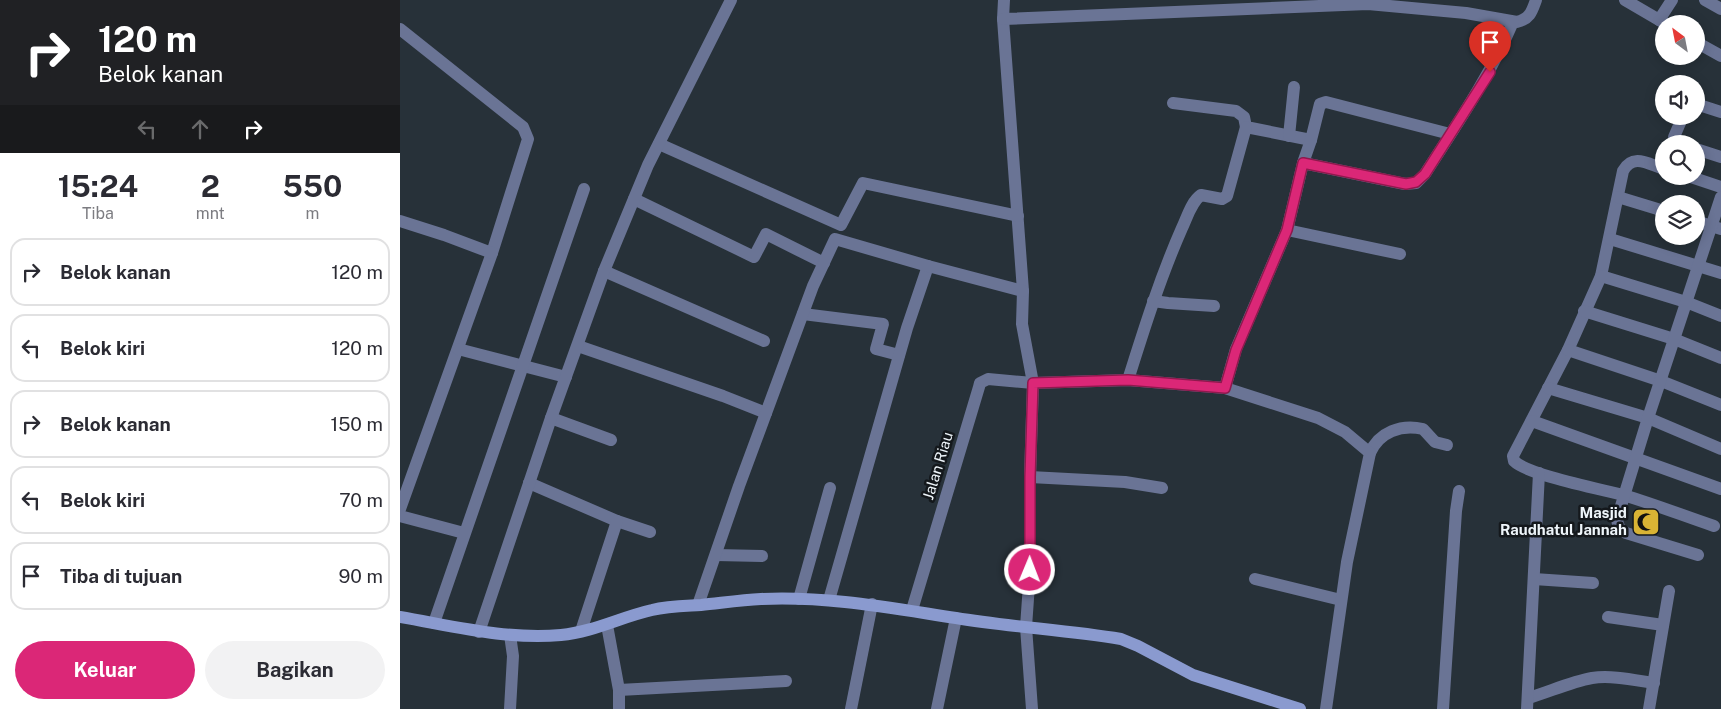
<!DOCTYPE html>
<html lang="id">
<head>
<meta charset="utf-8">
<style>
	:root { --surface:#fff; --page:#f2f2f3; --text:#2b2b33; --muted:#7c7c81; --line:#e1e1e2; --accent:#db2777 }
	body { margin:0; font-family:"Public Sans",sans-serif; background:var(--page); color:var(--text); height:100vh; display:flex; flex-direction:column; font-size:19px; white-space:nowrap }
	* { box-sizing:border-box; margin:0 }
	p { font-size:16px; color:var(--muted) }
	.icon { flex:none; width:28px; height:28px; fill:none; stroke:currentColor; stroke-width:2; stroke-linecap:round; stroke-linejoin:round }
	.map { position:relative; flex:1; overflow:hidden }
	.side { display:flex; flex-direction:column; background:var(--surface); width:400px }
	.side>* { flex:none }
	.banner { background:#202124; color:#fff; overflow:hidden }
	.needle { width:32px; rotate:328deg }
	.controls { position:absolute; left:1255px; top:15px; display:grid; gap:10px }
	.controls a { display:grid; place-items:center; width:50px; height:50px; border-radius:50%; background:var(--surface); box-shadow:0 2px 12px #0003; font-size:25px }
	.pin { position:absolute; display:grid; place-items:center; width:42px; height:42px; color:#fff; margin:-51px -21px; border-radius:50% 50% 50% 0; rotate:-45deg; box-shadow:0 0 5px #0007 }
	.pin .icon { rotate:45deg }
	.me { position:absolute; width:55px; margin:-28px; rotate:1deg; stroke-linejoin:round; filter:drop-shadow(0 0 4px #0008) }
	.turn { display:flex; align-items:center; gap:18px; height:105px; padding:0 15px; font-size:22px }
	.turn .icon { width:65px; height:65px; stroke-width:2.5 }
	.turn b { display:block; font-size:35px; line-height:42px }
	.lanes { display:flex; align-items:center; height:48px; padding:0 15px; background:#0003; justify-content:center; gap:25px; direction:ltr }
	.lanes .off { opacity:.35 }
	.eta { display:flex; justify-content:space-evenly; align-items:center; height:85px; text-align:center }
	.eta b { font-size:30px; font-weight:700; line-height:35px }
	.primary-button { display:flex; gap:10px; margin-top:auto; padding:10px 15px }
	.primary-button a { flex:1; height:58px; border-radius:30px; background:var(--accent); color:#fff; font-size:20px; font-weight:700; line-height:58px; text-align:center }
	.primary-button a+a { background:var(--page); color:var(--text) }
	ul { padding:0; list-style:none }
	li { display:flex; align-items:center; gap:15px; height:68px; margin:0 10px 8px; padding:0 5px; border:2px solid var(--line); border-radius:15px }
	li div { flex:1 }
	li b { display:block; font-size:19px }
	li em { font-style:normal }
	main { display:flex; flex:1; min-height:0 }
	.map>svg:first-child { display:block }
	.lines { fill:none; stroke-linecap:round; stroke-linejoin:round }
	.street { stroke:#6a7495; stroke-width:12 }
	.secondary { stroke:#8a9acf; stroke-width:12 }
	.route-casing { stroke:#8e194d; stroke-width:12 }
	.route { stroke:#db2777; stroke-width:9 }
	.labels { text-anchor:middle; stroke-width:5; stroke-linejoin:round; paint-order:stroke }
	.street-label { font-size:15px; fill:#eef5fa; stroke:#14181c }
	.poi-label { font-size:15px; font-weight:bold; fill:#eef5fa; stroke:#14181c; text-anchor:end }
</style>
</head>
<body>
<main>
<section class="side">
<div class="banner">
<div class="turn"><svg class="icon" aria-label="right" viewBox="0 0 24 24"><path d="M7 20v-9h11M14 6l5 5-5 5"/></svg><div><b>120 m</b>Belok kanan</div></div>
<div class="lanes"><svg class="icon off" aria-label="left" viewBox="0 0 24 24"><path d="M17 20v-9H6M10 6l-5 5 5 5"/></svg><svg class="icon off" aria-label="ahead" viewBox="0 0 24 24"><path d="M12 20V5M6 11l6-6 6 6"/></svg><svg class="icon" aria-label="right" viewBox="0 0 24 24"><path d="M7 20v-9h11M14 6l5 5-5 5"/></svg></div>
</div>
<div class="eta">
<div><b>15:24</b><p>Tiba</p></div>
<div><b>2</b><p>mnt</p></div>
<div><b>550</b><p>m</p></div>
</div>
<ul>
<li><svg class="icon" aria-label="right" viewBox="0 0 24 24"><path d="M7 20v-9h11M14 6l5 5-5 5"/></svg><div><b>Belok kanan</b></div><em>120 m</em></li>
<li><svg class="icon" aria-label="left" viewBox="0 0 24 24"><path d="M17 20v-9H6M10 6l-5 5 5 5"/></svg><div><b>Belok kiri</b></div><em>120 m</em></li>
<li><svg class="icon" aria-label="right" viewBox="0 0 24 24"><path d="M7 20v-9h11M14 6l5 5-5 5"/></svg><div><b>Belok kanan</b></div><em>150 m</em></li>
<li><svg class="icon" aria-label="left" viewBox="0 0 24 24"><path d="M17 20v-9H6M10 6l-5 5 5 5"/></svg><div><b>Belok kiri</b></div><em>70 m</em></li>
<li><svg class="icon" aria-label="arrive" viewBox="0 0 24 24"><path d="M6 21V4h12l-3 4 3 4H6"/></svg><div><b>Tiba di tujuan</b></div><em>90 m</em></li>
</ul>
<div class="primary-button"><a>Keluar</a><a>Bagikan</a></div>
</section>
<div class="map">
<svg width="1321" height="709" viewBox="0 0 1321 709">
	<rect width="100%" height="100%" fill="#273139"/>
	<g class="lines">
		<g class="street">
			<polyline points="604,0 603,19 623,291 622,324 633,383 630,477 630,570 626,627 632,709"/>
			<polyline points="1225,0 1266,24"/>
			<polyline points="1305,0 1321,9"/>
			<path d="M603 19 968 4 1066 13 1117 22C1130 19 1132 11 1136 0"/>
			<polyline points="1259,20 1272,0"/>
			<polyline points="0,29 123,127 128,139 92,253 0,509"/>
			<polyline points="1296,42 1321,56"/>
			<polyline points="773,103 836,111 844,117 846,127 911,140"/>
			<polyline points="1296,104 1321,112"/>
			<polyline points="889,136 894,87"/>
			<polyline points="259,144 441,225 463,183 618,216"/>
			<polyline points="1279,144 1275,141 1274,137 1283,116"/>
			<polyline points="1296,149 1321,157"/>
			<path d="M903 163 1005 184 1016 183 1025 174C1057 124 1090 76 1113 22"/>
			<path d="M1264 169C1248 164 1233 153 1223 171L1201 276 1168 350 1113 456 1114 461C1128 475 1200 489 1223 495 1254 504 1284 516 1314 526"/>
			<polyline points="1288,176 1321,187"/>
			<polyline points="1218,197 1264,211"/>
			<polyline points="234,199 354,257 366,234 424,263"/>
			<polyline points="0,221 44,235 92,253"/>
			<polyline points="1296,221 1321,229"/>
			<polyline points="887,230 1000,254"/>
			<polyline points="1210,239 1321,273"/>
			<polyline points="204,271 364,341"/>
			<polyline points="1201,276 1286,302 1321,316"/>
			<polyline points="753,301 768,303 814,306"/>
			<polyline points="1184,311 1274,339 1321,358"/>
			<polyline points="403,314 483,324 476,349 499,355"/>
			<polyline points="178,346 323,396 366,413"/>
			<polyline points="58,349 166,377"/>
			<polyline points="1168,350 1261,381 1321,405"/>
			<path d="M728 380C744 329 760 278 782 228 787 218 791 202 801 195L822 199 827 196 846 127"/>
			<polyline points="825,388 836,349 887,230 903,163 911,140 920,104 926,102 1050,134"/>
			<polyline points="1148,388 1248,418 1321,449"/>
			<polyline points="151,418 211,440"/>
			<polyline points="1132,421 1321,489"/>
			<path d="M970 453C979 432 1001 424 1023 429L1035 442 1047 445"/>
			<polyline points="630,477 725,482 762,488"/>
			<polyline points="129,483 217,521 250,532"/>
			<polyline points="0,516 64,533"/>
			<polyline points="316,555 362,556"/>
			<path d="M1298 555 1226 533C1219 529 1218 526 1217 519L1248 418 1321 197"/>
			<polyline points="855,579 941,600"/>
			<polyline points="1134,579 1193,583"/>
			<polyline points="399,599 430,488"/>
			<polyline points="429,600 507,328 528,266"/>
			<polyline points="298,605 339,486 413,286 435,239 528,266 623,291"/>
			<polyline points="512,610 579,387 580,383 588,379 633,383 728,380 825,388 918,418 945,432 970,453 947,562 926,709"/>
			<polyline points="1208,617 1263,625"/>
			<polyline points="34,623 184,189"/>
			<polyline points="207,625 219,690 219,709"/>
			<polyline points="181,631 217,521"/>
			<polyline points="79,632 151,418 204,271 248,165 331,0"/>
			<polyline points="110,635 113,656 110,709"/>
			<polyline points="219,690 386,681"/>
			<path d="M1128 698C1149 692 1170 682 1192 678 1211 675 1234 680 1254 683"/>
			<polyline points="451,709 472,604"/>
			<polyline points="537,709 556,618"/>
			<polyline points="1043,709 1056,511 1059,491"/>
			<polyline points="1127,709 1139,473"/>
			<polyline points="1249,709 1269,591"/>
		</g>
		<path class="secondary" d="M0 617C53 626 107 640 161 635 193 632 221 617 252 610 268 606 284 606 301 605 321 603 341 600 361 599 429 596 490 608 556 618 610 627 666 630 721 639L738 646 793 675 900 709"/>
	</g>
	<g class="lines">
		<g class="route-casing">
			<polyline id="route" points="630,570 630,477 633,383 728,380 825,388 836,350 887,230 903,163 1006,184 1016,182 1025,174 1090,72"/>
		</g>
		<use href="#route" class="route"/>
	</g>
	<defs>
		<g id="mosque-square" transform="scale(1.4375)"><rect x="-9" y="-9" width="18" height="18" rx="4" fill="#d9b334" stroke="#14181c"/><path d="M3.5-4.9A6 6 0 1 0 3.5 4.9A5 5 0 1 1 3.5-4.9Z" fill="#111"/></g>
	</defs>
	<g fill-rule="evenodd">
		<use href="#mosque-square" x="1246" y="522"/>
	</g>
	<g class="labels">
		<g class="street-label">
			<text transform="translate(538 466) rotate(-73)" y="5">Jalan Riau</text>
		</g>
		<g class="poi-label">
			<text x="1227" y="518">Masjid<tspan x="1227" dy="17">Raudhatul Jannah</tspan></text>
		</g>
	</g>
</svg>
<div class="controls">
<a><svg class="needle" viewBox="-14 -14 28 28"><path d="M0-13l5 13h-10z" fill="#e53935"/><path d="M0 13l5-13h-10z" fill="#7c7c81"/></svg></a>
<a><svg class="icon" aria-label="sound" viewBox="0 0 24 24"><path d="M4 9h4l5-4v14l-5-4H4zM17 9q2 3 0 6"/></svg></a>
<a><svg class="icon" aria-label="search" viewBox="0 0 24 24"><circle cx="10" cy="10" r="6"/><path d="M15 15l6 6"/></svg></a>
<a><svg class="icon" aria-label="layers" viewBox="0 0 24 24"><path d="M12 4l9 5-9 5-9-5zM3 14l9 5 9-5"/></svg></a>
</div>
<div class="pin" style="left:1090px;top:72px;background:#d93025"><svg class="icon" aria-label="arrive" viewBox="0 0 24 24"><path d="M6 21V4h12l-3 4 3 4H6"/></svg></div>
<svg class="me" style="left:630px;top:570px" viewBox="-20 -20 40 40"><circle r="17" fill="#db2777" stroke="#fff" stroke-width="3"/><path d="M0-11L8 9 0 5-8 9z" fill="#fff"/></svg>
</div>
</main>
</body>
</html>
